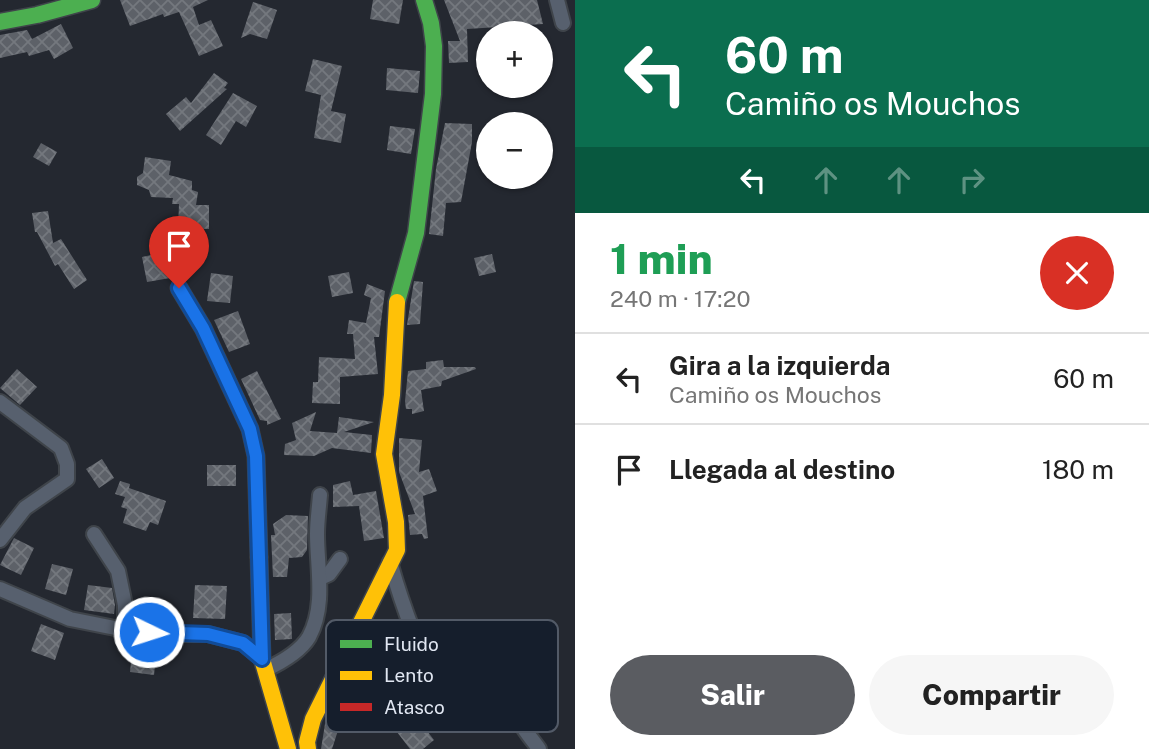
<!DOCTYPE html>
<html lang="es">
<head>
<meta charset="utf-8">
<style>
	:root { --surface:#fff; --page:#f6f6f6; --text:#222; --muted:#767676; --line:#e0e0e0; --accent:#5a5c61 }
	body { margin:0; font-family:"Public Sans",sans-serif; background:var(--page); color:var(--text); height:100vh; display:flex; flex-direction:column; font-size:26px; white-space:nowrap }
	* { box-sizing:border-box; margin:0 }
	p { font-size:23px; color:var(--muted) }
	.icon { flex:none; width:38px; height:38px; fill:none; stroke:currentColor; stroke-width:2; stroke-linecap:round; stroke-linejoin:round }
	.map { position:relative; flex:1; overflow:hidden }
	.panel { display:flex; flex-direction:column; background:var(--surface); width:574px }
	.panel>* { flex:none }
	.guide { background:#0b6e4f; color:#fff; overflow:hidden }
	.buttons { position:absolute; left:476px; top:21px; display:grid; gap:14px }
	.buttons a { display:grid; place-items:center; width:77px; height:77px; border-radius:50%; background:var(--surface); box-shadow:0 2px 5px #0004; font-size:35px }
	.pin { position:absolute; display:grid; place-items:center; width:60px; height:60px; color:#fff; margin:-72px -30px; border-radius:50% 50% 50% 0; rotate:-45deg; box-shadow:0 0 7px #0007 }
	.pin .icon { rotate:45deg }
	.me { position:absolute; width:77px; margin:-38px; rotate:94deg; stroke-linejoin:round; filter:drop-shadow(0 0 5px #0008) }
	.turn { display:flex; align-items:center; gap:24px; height:147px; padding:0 35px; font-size:32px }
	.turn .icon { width:91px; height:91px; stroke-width:2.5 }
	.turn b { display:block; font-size:49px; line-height:60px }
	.lanes { display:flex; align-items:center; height:66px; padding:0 35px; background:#0003; justify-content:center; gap:35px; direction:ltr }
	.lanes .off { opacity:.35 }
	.round { display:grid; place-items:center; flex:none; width:74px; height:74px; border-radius:37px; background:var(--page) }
	.head { display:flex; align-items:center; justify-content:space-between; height:119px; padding:0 35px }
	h1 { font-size:42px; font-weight:800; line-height:52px; color:#1e9e55 }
	.button { display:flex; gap:14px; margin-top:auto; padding:14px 35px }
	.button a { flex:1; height:80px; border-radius:42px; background:var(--accent); color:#fff; font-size:28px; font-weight:800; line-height:80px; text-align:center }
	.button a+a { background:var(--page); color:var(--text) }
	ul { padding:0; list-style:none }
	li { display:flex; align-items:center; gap:21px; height:91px; padding:0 35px; border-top:2px solid var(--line) }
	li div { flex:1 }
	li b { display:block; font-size:26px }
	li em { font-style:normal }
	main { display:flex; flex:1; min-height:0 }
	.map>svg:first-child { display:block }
	.building { fill:url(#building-cross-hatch) }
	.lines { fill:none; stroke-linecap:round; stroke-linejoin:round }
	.street-casing { stroke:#3f444a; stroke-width:18 }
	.fast-casing { stroke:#3f444a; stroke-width:19 }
	.slow-casing { stroke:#3f444a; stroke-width:19 }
	.jam-casing { stroke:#3f444a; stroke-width:19 }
	.street { stroke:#57606e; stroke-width:14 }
	.fast { stroke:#4caf50; stroke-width:16 }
	.slow { stroke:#ffc107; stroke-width:16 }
	.jam { stroke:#c62828; stroke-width:16 }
	.route-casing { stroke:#114b97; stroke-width:18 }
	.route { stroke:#1a73e8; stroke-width:12 }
	.key { fill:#151e2c; stroke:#525a67; stroke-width:2 }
	.key-label { font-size:19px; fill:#e1e7f2 }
</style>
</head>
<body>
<main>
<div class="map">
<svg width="575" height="749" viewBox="0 0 575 749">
	<defs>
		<pattern id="building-cross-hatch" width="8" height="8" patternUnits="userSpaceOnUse" patternTransform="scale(1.75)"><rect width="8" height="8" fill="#5d6168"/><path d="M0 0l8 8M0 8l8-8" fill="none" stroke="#74787e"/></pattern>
	</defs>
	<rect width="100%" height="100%" fill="#242830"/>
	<g class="building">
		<polygon points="120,0 208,0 193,7 199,25 211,20 223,46 199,56 179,12 164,17 163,14 130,26"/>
		<polygon points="373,0 403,0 399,24 370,19"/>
		<polygon points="444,0 537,0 543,24 467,29 468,62 449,63 448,41 460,41"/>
		<polygon points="253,2 277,10 267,39 250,34 241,38"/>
		<polygon points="61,24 73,48 54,59 49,50 29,56 27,52 0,58 0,35 27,30 32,39"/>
		<polygon points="313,59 342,66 331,111 346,114 341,143 314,138 321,95 305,91"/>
		<polygon points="387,68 420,71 418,93 386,90"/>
		<polygon points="214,73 228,83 224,88 227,89 180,131 166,114 186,97 191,103"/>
		<polygon points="233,93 257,106 246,127 236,121 221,145 206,135"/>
		<polygon points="445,123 472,124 472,142 461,202 446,203 443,236 429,234 436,169"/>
		<polygon points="390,126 415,129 411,154 387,150"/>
		<polygon points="41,143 57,152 49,166 33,157"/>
		<polygon points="145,157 171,161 169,175 192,181 192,190 198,192 196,205 209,205 209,229 178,228 179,204 172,204 173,198 151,197 149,190 137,185 137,177 143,173"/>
		<polygon points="48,211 53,243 61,239 87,280 74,289 58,264 55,266 37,232 35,232 32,213"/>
		<polygon points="165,252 170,278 147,282 142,257"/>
		<polygon points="492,254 496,272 479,276 474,258"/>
		<polygon points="349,272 353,293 332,297 328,276"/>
		<polygon points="211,273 233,276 230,303 207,301"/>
		<polygon points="414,281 423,282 420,324 407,325"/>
		<polygon points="367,284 385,291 379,337 374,337 378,374 340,377 340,404 312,403 313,382 318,382 319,357 355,359 353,334 347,334 349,320 366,323 371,298 364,295"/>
		<polygon points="238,311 250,344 229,352 214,320"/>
		<polygon points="443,360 444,367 475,367 476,369 442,381 441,386 421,390 424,411 412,414 412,409 406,409 405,401 408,371 426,369 426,362"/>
		<polygon points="17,369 37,387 20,405 0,388"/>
		<polygon points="257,371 281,419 267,425 267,421 260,420 241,379"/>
		<polygon points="316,412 310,431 337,433 339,417 374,422 344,432 372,435 371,453 332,448 314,456 284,455 285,444 296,440 292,423"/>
		<polygon points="399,438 422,440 419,472 429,469 437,491 423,496 428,538 424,539 422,534 410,535 408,515 415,514 399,472"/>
		<polygon points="102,459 114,478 99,488 86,469"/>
		<rect x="207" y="465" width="29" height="21"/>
		<polygon points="120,481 130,484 129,488 166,501 158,525 150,522 146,531 123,523 127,509 121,507 125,497 115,494"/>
		<polygon points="350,481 353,495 376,491 384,538 364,541 359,506 333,507 333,485"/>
		<polygon points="286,515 308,516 307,550 302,557 289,558 287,577 273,577 271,535 275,535 273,524"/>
		<polygon points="14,538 34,548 21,575 0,565"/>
		<polygon points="52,564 73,569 66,595 45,589"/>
		<polygon points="88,585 112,588 115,605 114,614 84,610"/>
		<polygon points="195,585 227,586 225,619 193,618"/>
		<polygon points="291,613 292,639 275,640 274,614"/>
		<polygon points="41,624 64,633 55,660 31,651"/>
		<polygon points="133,641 157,643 154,675 130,672"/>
		<polygon points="331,712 343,715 332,749 321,749 325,724"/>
		<polygon points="417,718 434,740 423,749 410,749 397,732"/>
	</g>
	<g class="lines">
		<g class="street-casing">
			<g id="street">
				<polyline points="557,0 563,23"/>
				<polyline points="0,402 61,448 67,464 67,479 25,508 0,540"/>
				<polyline points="94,534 118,571 125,605 125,630"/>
				<path d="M390 562C397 587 427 683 448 693 459 700 473 696 485 696 508 696 512 710 523 727 528 735 534 742 539 749"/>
				<polyline points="320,578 329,574 340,559"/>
				<polyline points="0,589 70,619 125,630 173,634 208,634 243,643 262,659"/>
				<path d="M265 670C280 663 300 652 309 637 326 606 317 567 317 534 317 521 319 508 320 495"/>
			</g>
		</g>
		<g class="fast-casing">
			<g id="fast">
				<polyline points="0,22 37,15 92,0"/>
				<polyline points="397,302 416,233 433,94 434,46 431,23 424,0"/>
			</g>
		</g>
		<g class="slow-casing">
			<g id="slow">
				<polyline points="259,557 262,659 288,749"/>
				<polyline points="308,749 307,742 313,719 397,550 396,522 384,454 392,395 397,302"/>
			</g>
		</g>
		<g class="jam-casing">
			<polyline id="jam" points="179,288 203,328 250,429 256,456 259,557"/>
		</g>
		<use href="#street" class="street"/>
		<use href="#fast" class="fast"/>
		<use href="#slow" class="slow"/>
		<use href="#jam" class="jam"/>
	</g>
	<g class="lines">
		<g class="route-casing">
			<polyline id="route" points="149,632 208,634 243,643 262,659 256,456 250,429 203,328 179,288"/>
		</g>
		<use href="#route" class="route"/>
	</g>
	<rect x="326" y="620" width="232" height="112" rx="10" class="key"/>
	<rect x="340" y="640" width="32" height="8" fill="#4caf50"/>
	<rect x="340" y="671" width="32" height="9" fill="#ffc107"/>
	<rect x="340" y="703" width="32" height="8" fill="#c62828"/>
	<g class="key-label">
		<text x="384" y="651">Fluido</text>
		<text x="384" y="682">Lento</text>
		<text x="384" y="714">Atasco</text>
	</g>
</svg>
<div class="buttons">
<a>+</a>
<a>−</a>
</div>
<div class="pin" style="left:179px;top:288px;background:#d93025"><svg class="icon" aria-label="arrive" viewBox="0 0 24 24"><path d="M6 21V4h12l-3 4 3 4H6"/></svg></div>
<svg class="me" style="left:149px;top:632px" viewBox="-20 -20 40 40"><circle r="17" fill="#1a73e8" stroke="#fff" stroke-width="3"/><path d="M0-11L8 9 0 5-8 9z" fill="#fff"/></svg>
</div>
<section class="panel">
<div class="guide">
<div class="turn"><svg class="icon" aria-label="left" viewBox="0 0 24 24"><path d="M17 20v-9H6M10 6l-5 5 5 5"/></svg><div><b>60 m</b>Camiño os Mouchos</div></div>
<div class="lanes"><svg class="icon" aria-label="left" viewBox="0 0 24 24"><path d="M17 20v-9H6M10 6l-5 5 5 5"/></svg><svg class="icon off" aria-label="ahead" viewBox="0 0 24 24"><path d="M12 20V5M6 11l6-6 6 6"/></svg><svg class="icon off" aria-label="ahead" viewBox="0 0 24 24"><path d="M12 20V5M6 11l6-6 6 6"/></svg><svg class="icon off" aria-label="right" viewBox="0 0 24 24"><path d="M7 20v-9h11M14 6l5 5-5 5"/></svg></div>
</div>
<div class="head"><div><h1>1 min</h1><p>240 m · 17:20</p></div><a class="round" style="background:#d93025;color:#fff"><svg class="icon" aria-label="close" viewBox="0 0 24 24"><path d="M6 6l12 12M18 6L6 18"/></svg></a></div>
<ul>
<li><svg class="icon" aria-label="left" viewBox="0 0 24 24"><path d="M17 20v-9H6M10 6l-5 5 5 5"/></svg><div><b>Gira a la izquierda</b><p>Camiño os Mouchos</p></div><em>60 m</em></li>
<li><svg class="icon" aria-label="arrive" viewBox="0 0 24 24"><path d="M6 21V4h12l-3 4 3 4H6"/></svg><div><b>Llegada al destino</b></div><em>180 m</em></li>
</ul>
<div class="button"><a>Salir</a><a>Compartir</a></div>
</section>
</main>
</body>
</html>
